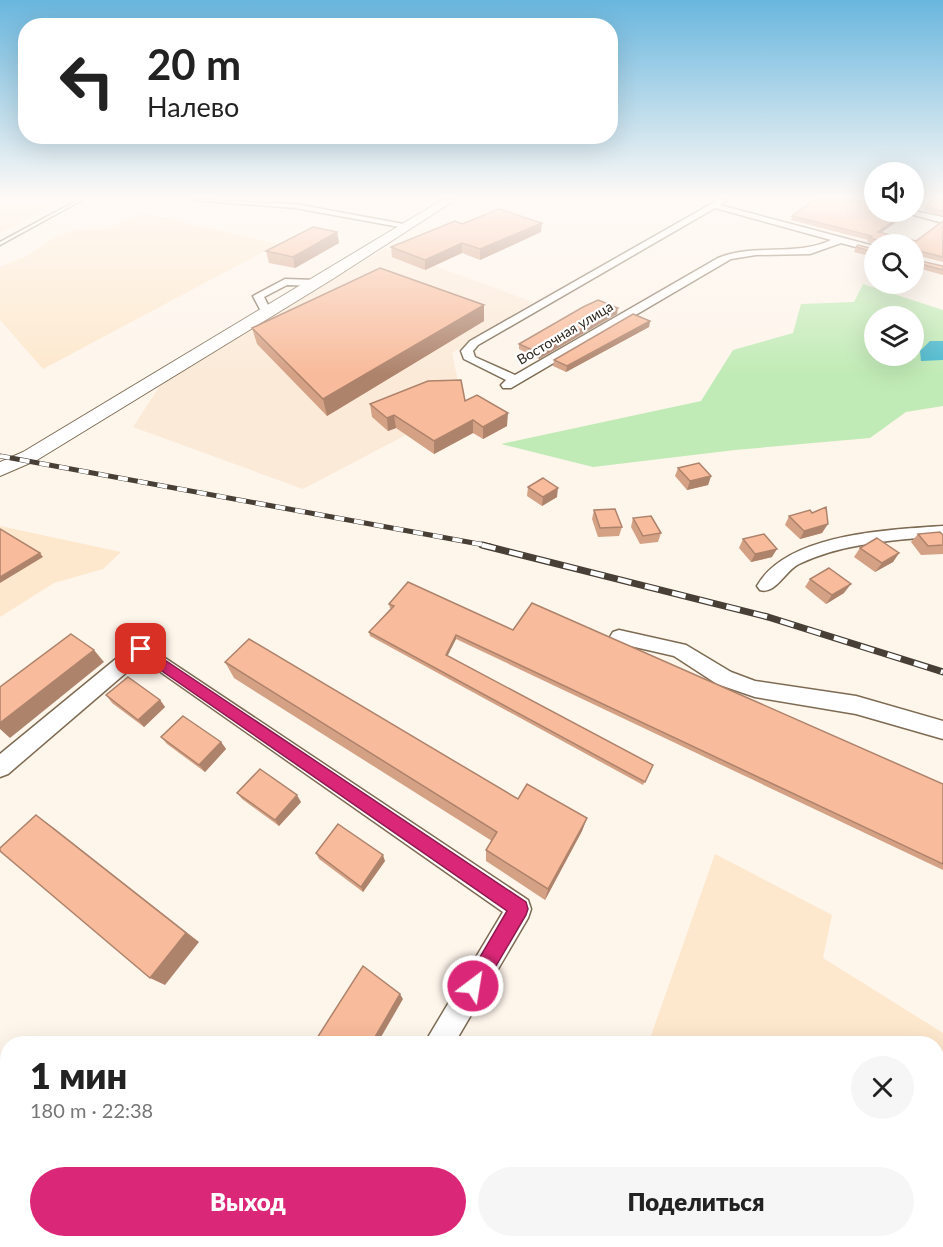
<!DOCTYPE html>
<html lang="ru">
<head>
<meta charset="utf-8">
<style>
	:root { --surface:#fff; --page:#f6f6f6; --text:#222; --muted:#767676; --accent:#db2777 }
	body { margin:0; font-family:Lato,sans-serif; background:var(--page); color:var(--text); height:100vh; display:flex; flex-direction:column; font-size:22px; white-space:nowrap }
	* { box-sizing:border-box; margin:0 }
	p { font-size:20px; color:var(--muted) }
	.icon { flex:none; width:33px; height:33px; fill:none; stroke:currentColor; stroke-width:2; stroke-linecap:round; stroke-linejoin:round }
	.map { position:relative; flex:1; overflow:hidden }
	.details { position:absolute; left:0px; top:1036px; width:944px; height:212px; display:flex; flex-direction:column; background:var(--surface); border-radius:24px 24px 0 0; box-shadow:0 6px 24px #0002 }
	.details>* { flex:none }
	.banner { position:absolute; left:18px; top:18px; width:600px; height:126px; border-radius:24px; box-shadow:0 6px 24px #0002; background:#fff; color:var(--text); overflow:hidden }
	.controls { position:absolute; left:864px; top:162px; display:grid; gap:12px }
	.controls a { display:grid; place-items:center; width:60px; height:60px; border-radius:50%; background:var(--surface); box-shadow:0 6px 24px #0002; font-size:30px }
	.pin { position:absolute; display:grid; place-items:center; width:51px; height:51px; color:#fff; margin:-26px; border-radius:12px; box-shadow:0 3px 9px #0006 }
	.me { position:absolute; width:66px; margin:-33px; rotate:31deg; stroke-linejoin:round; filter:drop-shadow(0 0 4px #0008) }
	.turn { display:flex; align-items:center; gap:21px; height:126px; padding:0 30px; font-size:27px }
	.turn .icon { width:78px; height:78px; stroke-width:2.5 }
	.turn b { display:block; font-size:42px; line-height:51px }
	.round { display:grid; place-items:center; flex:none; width:63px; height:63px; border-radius:32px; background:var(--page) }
	.summary { display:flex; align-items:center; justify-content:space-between; height:102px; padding:0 30px }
	h1 { font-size:36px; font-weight:800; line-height:45px }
	.primary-button { display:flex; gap:12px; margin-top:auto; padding:12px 30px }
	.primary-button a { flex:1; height:69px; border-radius:36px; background:var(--accent); color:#fff; font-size:24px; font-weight:800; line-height:69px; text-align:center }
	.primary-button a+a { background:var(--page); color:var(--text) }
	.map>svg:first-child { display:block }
	.commercial { fill:#fbead8 }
	.built { fill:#fde8cd }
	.green { fill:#c1ebb6; fill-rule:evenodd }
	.water { fill:#4abacf }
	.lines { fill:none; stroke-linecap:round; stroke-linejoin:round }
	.service-casing { stroke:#7d6b53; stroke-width:3 }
	.minor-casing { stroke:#7d6b53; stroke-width:3 }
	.secondary-casing { stroke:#7d6b53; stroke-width:2 }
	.service { fill:#fff; fill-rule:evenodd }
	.minor { fill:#fff; fill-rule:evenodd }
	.secondary { fill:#fff; fill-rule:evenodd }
	.rail-far1-casing { stroke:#484036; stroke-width:5 }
	.rail-casing { stroke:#484036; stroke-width:7 }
	.rail-far1 { stroke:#fff; stroke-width:4; stroke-dasharray:10; stroke-linecap:butt }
	.rail { stroke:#fff; stroke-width:4.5; stroke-dasharray:14; stroke-linecap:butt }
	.wall { fill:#d5a185 }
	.shaded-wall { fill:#ae836c }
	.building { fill:#f8bb9b; stroke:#ae836c; stroke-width:1.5 }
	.route { fill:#db2777; stroke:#8e194d; stroke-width:1.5 }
	.labels { text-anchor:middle; stroke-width:4.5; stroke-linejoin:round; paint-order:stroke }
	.far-street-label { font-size:14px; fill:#2e261c; stroke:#fff }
</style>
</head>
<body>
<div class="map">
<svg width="943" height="1247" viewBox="0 0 943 1247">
	<rect width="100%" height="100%" fill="#fef5eb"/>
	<polygon class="commercial" points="385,248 533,302 452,353 463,405 303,489 133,427 161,384"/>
	<g class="built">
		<polygon points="0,200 62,200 0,233"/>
		<polygon points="144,213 278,244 43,369 0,320 0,267 27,256 55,237 75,230 107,229"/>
		<polygon points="0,526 121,552 103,569 54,583 0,617"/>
		<polygon points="715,854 832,915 823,958 943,1033 943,1247 582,1247 584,1240 936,1240 936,1044 648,1044"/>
	</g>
	<path class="green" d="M863 284 943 310V406L906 412 870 438 735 450 593 467 501 444 701 401 733 350 793 333 801 304 854 302ZM874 316H914V356H874Z"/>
	<polygon class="water" points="930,341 943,341 943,360 921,361 920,351"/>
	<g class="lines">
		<g class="service-casing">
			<polygon id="service" points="78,200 82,200 0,245 0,242"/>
		</g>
		<g class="minor-casing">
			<g id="minor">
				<polygon points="194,200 295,204 409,225 405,228 295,208"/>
				<path d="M718 200H727L720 205 874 246V252L841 243 810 254 756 255 731 259 511 388H503L501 385 506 380 464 359 461 351 470 341ZM715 208 831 240C795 257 755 243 718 258L515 375 475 357 473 351 478 345Z"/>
				<polygon points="914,211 943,217 943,223 903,212"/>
				<polygon points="285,279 316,280 321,283 316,286 287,285 264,297 272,313 263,315 253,296"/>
				<path d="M943 526V536C895 540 842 543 799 564 785 571 775 595 760 590L757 586C787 533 889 530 943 526Z"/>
				<polygon points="619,630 686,645 731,672 755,681 856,696 943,721 943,739 856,714 755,697 717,684 674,656 613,642 610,637 613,632"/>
				<polygon points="141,642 528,900 531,909 528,918 454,1044 424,1044 503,912 142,659 8,774 0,777 0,754 134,644"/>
				<polygon points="304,1240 338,1240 335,1247 302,1247"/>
			</g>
		</g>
		<g class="secondary-casing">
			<polygon id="secondary" points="442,200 455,200 331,280 37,460 0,476 0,462 23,452"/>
		</g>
		<use href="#service" class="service"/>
		<use href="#minor" class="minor"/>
		<use href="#secondary" class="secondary"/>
		<g class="rail-far1-casing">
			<polyline id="rail-far1" points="0,456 490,546"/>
		</g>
		<g class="rail-casing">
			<polyline id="rail" points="482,545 768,617 943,672"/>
		</g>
		<use href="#rail-far1" class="rail-far1"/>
		<use href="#rail" class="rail"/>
	</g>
	<g class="wall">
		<polygon points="943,200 943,216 924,211 926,207"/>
		<polygon points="908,212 906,215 881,233 916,241 943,221 943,262 915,255 916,260 943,266 943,275 914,267 914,244 875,244 867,242 868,240 791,220 792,216"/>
		<polygon points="462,224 541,232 480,260 462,253 425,270 392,257 391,247"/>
		<polygon points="337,232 339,243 295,268 269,263 266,251"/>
		<polygon points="856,247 874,249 874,257 854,252"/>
		<polygon points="484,305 484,321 327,416 257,344 252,328"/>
		<polygon points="617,314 539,359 519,349 519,344"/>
		<polygon points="650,321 649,327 566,372 553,366 554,360"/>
		<polygon points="465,401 507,426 483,439 473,433 434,454 396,428 388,431 372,417 370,404"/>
		<polygon points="678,468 711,476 708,485 687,490 675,476"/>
		<polygon points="528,487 557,497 542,506 527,496"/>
		<polygon points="594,510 622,527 619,536 598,537 592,519"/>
		<polygon points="789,516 822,533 800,539 785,525"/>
		<polygon points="633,518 661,533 658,542 640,544 631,527"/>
		<polygon points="918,534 943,535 943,554 921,555 911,542"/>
		<polygon points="743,539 772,557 751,562 739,548"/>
		<polygon points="860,548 899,553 893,562 875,572 854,557"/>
		<polygon points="810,579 844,593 826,604 805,587"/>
		<polygon points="389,604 513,630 943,784 943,870 456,639 447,656 653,765 643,785 370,636 369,632 391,608 390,608"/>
		<polygon points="225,662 518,799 587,818 582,831 545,900 486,861 486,850 492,841 234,678"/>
		<polygon points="106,695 160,700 165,707 144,727 112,703"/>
		<polygon points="161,737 221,742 226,749 205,772 167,744"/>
		<polygon points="237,793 301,802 279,826 242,799"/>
		<polygon points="316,853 385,861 363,892 319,859"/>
		<polygon points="936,1148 943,1152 943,1238 936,1233"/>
		<polygon points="685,1240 817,1240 826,1247 827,1240 904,1240 903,1247 693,1247"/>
	</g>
	<g class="shaded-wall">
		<polygon points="908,212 906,215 876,236 878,232"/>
		<polygon points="542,223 541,232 480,260 480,249"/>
		<polygon points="337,232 339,243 295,268 293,257"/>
		<polygon points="462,243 462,253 425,270 425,260"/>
		<polygon points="484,305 484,321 327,416 323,399"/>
		<polygon points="618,308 617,314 539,359 539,353"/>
		<polygon points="650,321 649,327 566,372 567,366"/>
		<polygon points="508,413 507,426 483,439 483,427"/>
		<polygon points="394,415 396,428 388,431 387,418"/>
		<polygon points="473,420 473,433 434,454 434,441"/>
		<polygon points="711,476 708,485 687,490 690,481"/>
		<polygon points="558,488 557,497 542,506 543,497"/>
		<polygon points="828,524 822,533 800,539 804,531"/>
		<polygon points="777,549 772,557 751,562 755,554"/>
		<polygon points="40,553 43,557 0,583 0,577"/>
		<polygon points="899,553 893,562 875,572 882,563"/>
		<polygon points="851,584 844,593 826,604 832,595"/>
		<polygon points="456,635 456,639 446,659 446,655"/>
		<polygon points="94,650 104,662 10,738 0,729 0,723"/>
		<polygon points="160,700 165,707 144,727 138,720"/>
		<polygon points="221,742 226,749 205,772 199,765"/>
		<polygon points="297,795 301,802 279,826 275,820"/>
		<polygon points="36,815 54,828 199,942 165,985 150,978"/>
		<polygon points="587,818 582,831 545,900 548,889"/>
		<polygon points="383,855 385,861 363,892 361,887"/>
		<polygon points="400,994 403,999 377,1044 371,1044"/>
		<polygon points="101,1240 118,1240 113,1247 96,1247"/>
		<polygon points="250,1240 257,1240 253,1247 246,1247"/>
	</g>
	<g class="building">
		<polygon points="815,200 858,200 874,203 874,212 907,212 878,232 916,241 943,221 943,257 915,250 916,260 943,266 943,270 914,262 914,244 878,244 878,240 869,238 872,236 792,216"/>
		<polygon points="931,200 943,200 943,211 926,207"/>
		<polygon points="499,209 542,223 480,249 462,243 425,260 391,247 455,221 462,224"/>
		<polygon points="313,227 337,232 293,257 266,251"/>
		<polygon points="858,245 874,249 874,252 856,247"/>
		<polygon points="380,268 484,305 323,399 252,328"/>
		<polygon points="598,300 618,308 539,353 519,344 583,307"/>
		<polygon points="633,314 650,321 567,366 554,360"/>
		<polygon points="461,380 465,401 477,395 508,413 483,427 473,420 434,441 394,415 387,418 370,404 428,381"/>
		<polygon points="699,463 711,476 690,481 678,468"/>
		<polygon points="543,478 558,488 543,497 528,487"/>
		<polygon points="826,507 828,524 804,531 789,516 810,510 812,513"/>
		<polygon points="615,509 622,527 600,528 594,510"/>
		<polygon points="651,516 661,533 643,536 633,518"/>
		<polygon points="0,529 40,553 0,577"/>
		<polygon points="940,532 943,535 943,545 928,546 918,534"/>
		<polygon points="764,534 777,549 755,554 743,539"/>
		<polygon points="877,538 899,553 882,563 860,548"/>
		<polygon points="829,568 851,584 832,595 810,579"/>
		<polygon points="408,582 513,630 532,603 943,784 943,864 456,635 446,655 653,765 645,782 369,632 394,606 389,604"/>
		<polygon points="71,634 94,650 0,723 0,687"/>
		<polygon points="249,639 518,799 527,784 587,818 548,889 486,850 497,832 225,662"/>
		<polygon points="128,677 160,700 138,720 106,695"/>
		<polygon points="183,716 221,742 199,765 161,737"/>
		<polygon points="260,769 297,795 275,820 237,793"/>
		<polygon points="36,815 186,933 150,978 0,851 0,848"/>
		<polygon points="338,824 383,855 361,887 316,853"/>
		<polygon points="363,966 400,994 371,1044 324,1044 317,1038"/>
		<polygon points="936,1148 943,1152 943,1225 936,1220"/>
		<polygon points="12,1240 101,1240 96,1247 7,1247"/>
		<polygon points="202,1240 250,1240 246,1247 209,1247"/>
		<polygon points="467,1240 486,1240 484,1247 474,1247"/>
		<polygon points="689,1240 817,1240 826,1247 697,1247"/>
		<polygon points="851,1240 904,1240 903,1247 849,1247"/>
	</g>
	<linearGradient id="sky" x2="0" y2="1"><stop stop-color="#69b6de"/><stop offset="0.53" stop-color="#fffaf6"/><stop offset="1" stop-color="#fffaf6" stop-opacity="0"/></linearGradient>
	<rect width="943" height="374" fill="url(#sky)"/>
	<polygon class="route" points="141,644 526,902 528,909 526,915 480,993 473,996 466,993 463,986 507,911 136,653 134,649"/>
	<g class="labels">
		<g class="far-street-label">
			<text transform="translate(565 333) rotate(-31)" y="5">Восточная улица</text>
		</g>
	</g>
</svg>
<div class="controls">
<a><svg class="icon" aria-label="sound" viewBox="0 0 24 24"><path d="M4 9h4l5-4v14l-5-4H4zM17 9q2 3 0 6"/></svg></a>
<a><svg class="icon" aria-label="search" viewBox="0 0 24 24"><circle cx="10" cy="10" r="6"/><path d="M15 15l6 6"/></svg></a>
<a><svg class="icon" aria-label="layers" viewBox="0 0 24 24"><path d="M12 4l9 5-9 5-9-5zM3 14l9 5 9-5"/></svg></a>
</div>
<div class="pin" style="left:141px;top:649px;background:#d93025"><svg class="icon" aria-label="arrive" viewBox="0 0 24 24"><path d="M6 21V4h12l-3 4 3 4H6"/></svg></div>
<svg class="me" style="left:473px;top:986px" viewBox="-20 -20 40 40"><circle r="17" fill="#db2777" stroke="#fff" stroke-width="3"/><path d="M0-11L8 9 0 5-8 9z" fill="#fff"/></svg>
<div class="banner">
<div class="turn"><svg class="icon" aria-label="left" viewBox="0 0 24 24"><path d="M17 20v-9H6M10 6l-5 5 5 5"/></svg><div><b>20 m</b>Налево</div></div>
</div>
<section class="details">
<div class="summary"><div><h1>1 мин</h1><p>180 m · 22:38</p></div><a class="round"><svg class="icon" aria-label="close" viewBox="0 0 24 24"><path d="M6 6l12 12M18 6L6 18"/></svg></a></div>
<div class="primary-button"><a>Выход</a><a>Поделиться</a></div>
</section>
</div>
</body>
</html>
